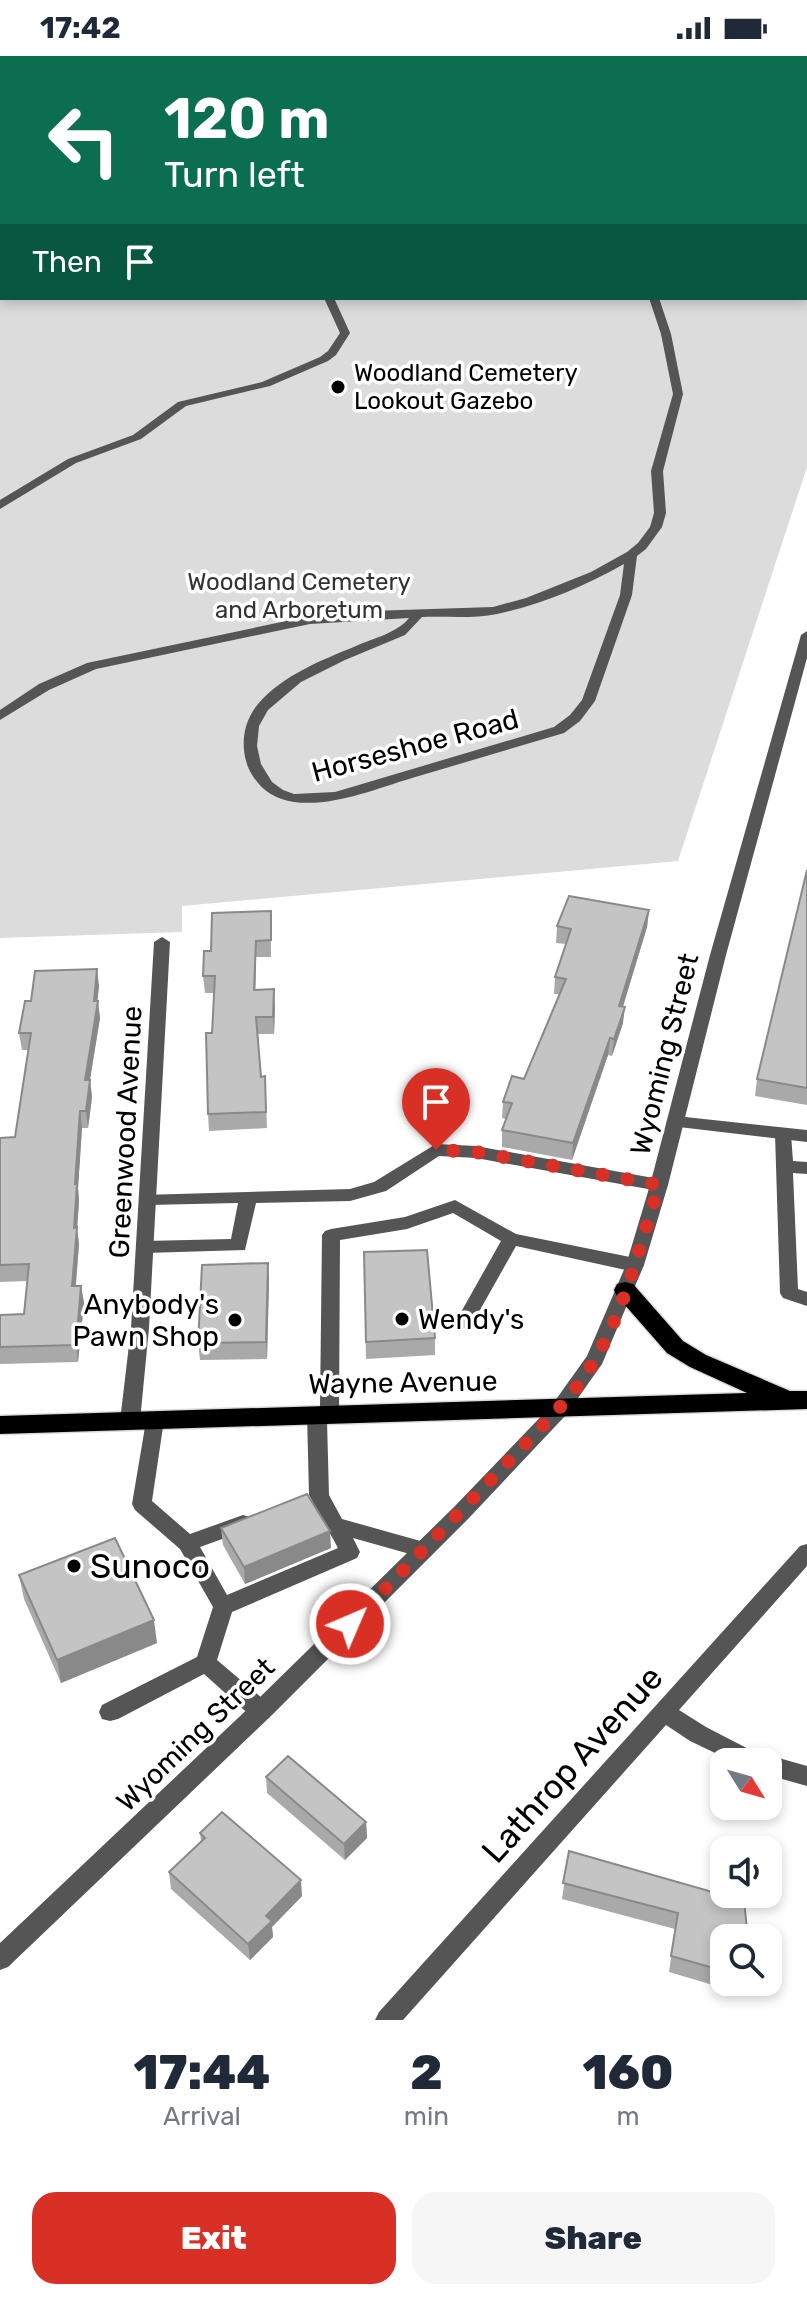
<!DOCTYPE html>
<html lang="en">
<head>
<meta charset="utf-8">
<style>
	:root { --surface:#fff; --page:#f6f6f7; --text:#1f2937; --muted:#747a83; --accent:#d93025 }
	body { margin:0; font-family:Rubik,sans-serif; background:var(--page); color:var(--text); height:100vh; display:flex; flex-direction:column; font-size:30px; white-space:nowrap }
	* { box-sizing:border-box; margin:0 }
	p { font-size:26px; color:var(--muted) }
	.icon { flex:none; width:44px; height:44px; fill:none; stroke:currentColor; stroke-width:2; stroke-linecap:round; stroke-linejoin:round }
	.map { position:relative; height:1964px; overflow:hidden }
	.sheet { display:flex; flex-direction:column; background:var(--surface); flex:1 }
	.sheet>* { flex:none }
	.guide { position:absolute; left:0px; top:0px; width:808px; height:244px; box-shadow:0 4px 12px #0003; background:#0b6e4f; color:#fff; overflow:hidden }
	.needle { width:52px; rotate:127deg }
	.controls { position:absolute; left:710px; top:1692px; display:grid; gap:16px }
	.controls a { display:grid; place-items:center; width:72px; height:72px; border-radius:16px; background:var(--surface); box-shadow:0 4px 12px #0003; font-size:40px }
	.pin { position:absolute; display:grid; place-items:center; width:68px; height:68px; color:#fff; margin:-82px -34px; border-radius:50% 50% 50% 0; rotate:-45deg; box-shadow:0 0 8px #0007 }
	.pin .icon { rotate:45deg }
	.me { position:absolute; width:88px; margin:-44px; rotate:45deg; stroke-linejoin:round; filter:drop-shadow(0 0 6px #0008) }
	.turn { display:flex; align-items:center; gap:28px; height:168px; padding:0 32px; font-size:36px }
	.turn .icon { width:104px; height:104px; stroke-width:2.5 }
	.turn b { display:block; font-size:56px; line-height:68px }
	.then { display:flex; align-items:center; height:76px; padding:0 32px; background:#0003; gap:16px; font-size:30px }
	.eta { display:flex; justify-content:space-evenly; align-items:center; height:136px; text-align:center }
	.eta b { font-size:48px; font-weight:800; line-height:56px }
	.button { display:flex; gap:16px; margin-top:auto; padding:16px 32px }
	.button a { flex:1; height:92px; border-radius:24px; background:var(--accent); color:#fff; font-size:32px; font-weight:800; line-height:92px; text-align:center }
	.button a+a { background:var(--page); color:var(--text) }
	.status { display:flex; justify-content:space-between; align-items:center; height:56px; padding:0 40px; background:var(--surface); direction:ltr }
	.status svg { height:22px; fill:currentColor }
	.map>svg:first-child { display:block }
	.green { fill:#dcdcdc }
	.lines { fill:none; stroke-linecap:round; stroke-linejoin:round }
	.primary-casing { stroke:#dbdbdb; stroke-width:3 }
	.service { fill:#555; fill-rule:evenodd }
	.minor { fill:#555; fill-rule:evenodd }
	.tertiary { fill:#555; fill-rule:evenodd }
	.primary { fill:#000; fill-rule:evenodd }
	.wall { fill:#a9a9a9 }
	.shaded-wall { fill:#898989 }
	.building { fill:#c4c4c4; stroke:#898989; stroke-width:2 }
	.route { stroke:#d93025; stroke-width:14; stroke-dasharray:0 25.2 }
	.poi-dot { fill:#000; stroke:#fff; stroke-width:3 }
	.labels { text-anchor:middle; stroke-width:7; stroke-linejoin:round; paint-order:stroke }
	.far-poi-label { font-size:24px; fill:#000; stroke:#fff; text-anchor:start }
	.far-park-label { font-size:24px; fill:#333; stroke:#fff }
	.street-label { font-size:28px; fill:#000; stroke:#fff }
	.poi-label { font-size:28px; fill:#000; stroke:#fff; text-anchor:end }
	.near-poi-label { font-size:34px; fill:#000; stroke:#fff; text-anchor:start }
	.near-street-label { font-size:34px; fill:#000; stroke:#fff }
</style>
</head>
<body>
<div class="status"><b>17:42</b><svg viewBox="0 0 49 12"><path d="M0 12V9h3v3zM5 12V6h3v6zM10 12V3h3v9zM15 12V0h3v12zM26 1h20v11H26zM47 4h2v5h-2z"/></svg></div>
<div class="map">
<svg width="807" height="1964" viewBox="0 0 807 1964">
	<rect width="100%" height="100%" fill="#fff"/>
	<polygon class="green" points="0,0 542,2 2,2 2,242 806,242 807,147 807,411 678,805 182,850 182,876 0,882"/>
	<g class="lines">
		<g class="primary-casing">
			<polygon id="primary" points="625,1226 633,1228 683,1285 706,1299 790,1335 807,1335 807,1353 0,1378 0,1360 747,1337 690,1311 667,1297 617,1240 614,1234 617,1228"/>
		</g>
		<g class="service">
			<polygon points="44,0 53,0 54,2 45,2"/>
			<rect x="422" y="0" width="8" height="2"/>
			<polygon points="807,92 807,98 806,99 806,93"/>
			<rect x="806" y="140" width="1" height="7"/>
			<polygon points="2,218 2,224 0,225 0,219"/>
			<polygon points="324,242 334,242 350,277 336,299 328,305 270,330 186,350 141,383 76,407 0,453 0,444 68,403 133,379 178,346 262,326 320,301 328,295 340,277"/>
			<path d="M649 242H659L671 278 683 338 663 415 666 457 662 471 646 493 637 500 632 539 595 645 580 665 564 677C513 692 463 707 412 722 375 733 333 751 294 746 272 743 257 731 248 711 240 690 243 666 258 648 283 619 322 604 356 590 374 582 397 577 409 562L310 568 96 613 49 634 0 664V654L39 628 87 607 310 560 370 555 493 551 526 542 591 516 627 496 638 487 650 471 654 457 651 415 673 338 661 278ZM624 508 620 539 582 644 570 659 554 671 335 736 294 738 283 734 272 726 261 708 257 690 259 670 268 654 301 626 345 604 405 579 422 561C446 560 473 563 497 558 541 549 585 530 624 508Z"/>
			<polygon points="783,1072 791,1078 793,1105 807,1106 807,1118 793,1117 798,1233 807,1236 807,1250 783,1242 780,1237 775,1078"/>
			<polygon points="436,1088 476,1090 659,1123 665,1125 668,1129 665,1133 659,1135 476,1102 439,1100 386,1135 350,1145 256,1147 245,1194 145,1197 139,1196 136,1191 139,1186 145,1185 231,1183 238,1147 148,1149 142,1147 139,1143 142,1139 350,1133 374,1126"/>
			<polygon points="455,1144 516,1178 635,1202 641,1204 644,1209 641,1214 635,1216 516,1190 471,1270 465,1272 459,1270 456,1265 501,1185 453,1157 407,1173 340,1184 339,1358 336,1363 327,1365 329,1439 342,1463 424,1486 431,1488 434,1494 431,1500 424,1502 353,1482 360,1496 357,1502 232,1556 217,1604 269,1648 272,1655 269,1662 261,1664 253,1662 204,1618 118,1663 110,1665 102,1663 99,1656 102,1649 197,1601 213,1551 180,1493 135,1454 132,1448 147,1359 154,1357 161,1359 164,1364 152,1445 190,1478 243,1459 250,1461 253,1467 250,1473 200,1491 227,1539 338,1492 309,1439 307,1358 310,1353 320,1351 322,1179 325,1175 331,1173 405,1161"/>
		</g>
		<g class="minor">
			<polygon points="162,881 170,886 149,1272 140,1365 137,1370 130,1372 123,1370 120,1365 131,1272 154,886"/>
			<polygon points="676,1060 807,1074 807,1086 670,1070 668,1066"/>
			<polygon points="807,1488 807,1510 679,1654 706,1671 764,1701 768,1699 807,1710 807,1730 768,1719 768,1706 734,1706 690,1685 666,1669 403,1964 375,1964 379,1956 800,1490"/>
		</g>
		<polygon class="tertiary" points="807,575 807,602 726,899 668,1129 644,1209 602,1308 566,1359 468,1463 273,1658 8,1911 0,1914 0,1887 257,1644 454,1451 552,1349 587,1300 626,1209 650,1129 710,899 801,579"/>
		<use href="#primary" class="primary"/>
	</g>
	<g class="wall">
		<polygon points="807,814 807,1049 755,1040 757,1023"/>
		<polygon points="649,854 647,871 623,951 623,967 612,1000 608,999 572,1104 502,1091 502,1074 506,1063 502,1062 503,1046 524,1023 559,938 554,938 555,921 566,888 556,887 557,870"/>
		<polygon points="271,871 271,901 256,901 255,934 275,950 274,978 258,978 261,1021 265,1020 267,1072 209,1075 208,1058 214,937 205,937 203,920 211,895"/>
		<polygon points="99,930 97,945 100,962 90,1024 92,1041 88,1072 82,1072 78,1132 79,1145 77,1173 79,1188 76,1230 81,1230 84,1247 78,1306 0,1308 0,1259 24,1258 27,1225 0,1226 0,1082 15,1081 29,994 22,994 19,977 31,945"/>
		<polygon points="364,1196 435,1282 435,1299 366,1303"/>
		<polygon points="268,1207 269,1224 267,1303 200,1304 198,1287"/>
		<polygon points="221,1472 331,1492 245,1528 223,1489"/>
		<polygon points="19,1519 157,1587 61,1627 24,1543"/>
		<polygon points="266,1721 366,1766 367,1782 345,1804 267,1737"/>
		<polygon points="200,1777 302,1840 272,1871 273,1881 250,1904 171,1833 169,1816 201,1785"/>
		<polygon points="569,1795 724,1882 724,1926 753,1926 750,1940 669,1916 675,1873 562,1843"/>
	</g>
	<g class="shaded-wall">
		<polygon points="649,854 647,871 618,966 619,950"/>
		<polygon points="256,885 256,901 255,950 254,934"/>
		<polygon points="97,913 99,930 96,958 98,945 100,962 87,1041 85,1024"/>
		<polygon points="274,933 275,950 274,978 273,961"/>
		<polygon points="625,951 623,967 612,1000 614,983"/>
		<polygon points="610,982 608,999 572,1104 573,1087"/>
		<polygon points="90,1024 92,1041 88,1072 86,1055"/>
		<polygon points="80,1055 82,1072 78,1132 79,1145 77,1173 79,1188 74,1247 72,1230 75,1128"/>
		<polygon points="268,1207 269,1224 267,1303 266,1286"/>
		<polygon points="81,1230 84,1247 78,1306 76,1289"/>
		<polygon points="330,1475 331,1492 245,1528 244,1511"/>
		<polygon points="154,1564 157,1587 61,1627 57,1604"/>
		<polygon points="366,1766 367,1782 345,1804 344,1788"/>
		<polygon points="301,1824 302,1840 272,1871 273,1881 250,1904 248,1888 266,1860"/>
	</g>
	<g class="building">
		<polygon points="652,0 805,0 805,2 648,2"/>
		<polygon points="806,4 807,4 807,74 806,73"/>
		<polygon points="807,814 807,1032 757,1023"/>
		<polygon points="569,840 649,854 619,950 625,951 614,983 610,982 573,1087 502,1074 512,1047 503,1046 512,1020 524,1023 566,923 555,921 571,873 557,870"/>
		<polygon points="271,855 271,884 256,885 254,934 274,933 273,961 256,961 261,1021 265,1020 266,1056 208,1058 206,977 212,977 215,920 203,920 204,895 211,895 212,857"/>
		<polygon points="97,913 94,945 98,945 85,1024 90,1024 86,1055 80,1055 75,1128 77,1128 74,1172 77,1171 72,1230 81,1230 76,1289 0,1291 0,1259 24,1258 29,1208 0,1209 0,1082 15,1081 31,977 19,977 25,945 31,945 35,915"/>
		<polygon points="427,1194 435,1282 366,1286 364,1196"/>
		<polygon points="268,1207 266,1286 198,1287 202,1209"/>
		<polygon points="307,1438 330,1475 244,1511 221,1472"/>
		<polygon points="115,1482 154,1564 57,1604 19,1519"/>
		<polygon points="288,1700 366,1766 344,1788 266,1721"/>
		<polygon points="222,1756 301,1824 266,1860 272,1865 248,1888 169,1816 205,1782 200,1777"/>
		<polygon points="569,1795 744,1845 748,1882 724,1882 724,1915 671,1900 678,1857 563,1827"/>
	</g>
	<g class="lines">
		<path class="route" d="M350 1568C403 1515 455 1461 507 1407 539 1372 574 1342 597 1300 627 1247 641 1186 659 1129L476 1096 436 1094"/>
	</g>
	<g class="poi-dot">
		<circle cx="338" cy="331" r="8"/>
		<circle cx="402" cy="1263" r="8"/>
		<circle cx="235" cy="1264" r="8"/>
		<circle cx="74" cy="1510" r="8"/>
	</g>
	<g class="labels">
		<g class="far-poi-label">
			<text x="354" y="325">Woodland Cemetery<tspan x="354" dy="28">Lookout Gazebo</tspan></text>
		</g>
		<g class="far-park-label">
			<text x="299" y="534">Woodland Cemetery<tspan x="299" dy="28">and Arboretum</tspan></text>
		</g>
		<g class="street-label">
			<text transform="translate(415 689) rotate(-15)" y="10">Horseshoe Road</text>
			<text transform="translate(664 998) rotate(-76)" y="10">Wyoming Street</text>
			<text transform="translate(125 1076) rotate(-87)" y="10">Greenwood Avenue</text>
			<text transform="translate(403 1326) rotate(-1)" y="10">Wayne Avenue</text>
			<text transform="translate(195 1678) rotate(-44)" y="10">Wyoming Street</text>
		</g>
		<g class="poi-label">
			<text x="219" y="1258">Anybody's<tspan x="219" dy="32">Pawn Shop</tspan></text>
			<text x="418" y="1273" text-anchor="start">Wendy's</text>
		</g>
		<g class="near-poi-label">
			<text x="90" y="1522">Sunoco</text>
		</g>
		<g class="near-street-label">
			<text transform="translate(572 1708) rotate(-48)" y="12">Lathrop Avenue</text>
		</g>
	</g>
</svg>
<div class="controls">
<a><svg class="needle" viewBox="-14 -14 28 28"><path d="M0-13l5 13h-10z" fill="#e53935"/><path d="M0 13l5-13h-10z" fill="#747a83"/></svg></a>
<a><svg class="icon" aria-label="sound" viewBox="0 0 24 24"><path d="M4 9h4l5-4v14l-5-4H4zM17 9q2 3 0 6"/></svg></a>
<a><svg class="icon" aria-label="search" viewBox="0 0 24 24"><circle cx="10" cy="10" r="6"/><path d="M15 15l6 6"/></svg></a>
</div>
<div class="pin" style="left:436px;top:1094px;background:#d93025"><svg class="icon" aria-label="arrive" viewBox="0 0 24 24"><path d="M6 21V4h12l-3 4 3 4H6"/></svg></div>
<svg class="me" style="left:350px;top:1568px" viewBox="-20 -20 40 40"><circle r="17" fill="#d93025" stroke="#fff" stroke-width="3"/><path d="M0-11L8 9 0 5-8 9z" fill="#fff"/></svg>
<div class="guide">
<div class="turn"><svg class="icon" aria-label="left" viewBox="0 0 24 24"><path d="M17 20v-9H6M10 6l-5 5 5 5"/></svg><div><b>120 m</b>Turn left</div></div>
<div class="then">Then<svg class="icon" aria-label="arrive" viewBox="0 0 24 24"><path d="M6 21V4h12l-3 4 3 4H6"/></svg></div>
</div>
</div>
<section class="sheet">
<div class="eta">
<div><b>17:44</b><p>Arrival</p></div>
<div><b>2</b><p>min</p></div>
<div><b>160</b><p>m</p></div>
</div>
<div class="button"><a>Exit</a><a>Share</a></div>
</section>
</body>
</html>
